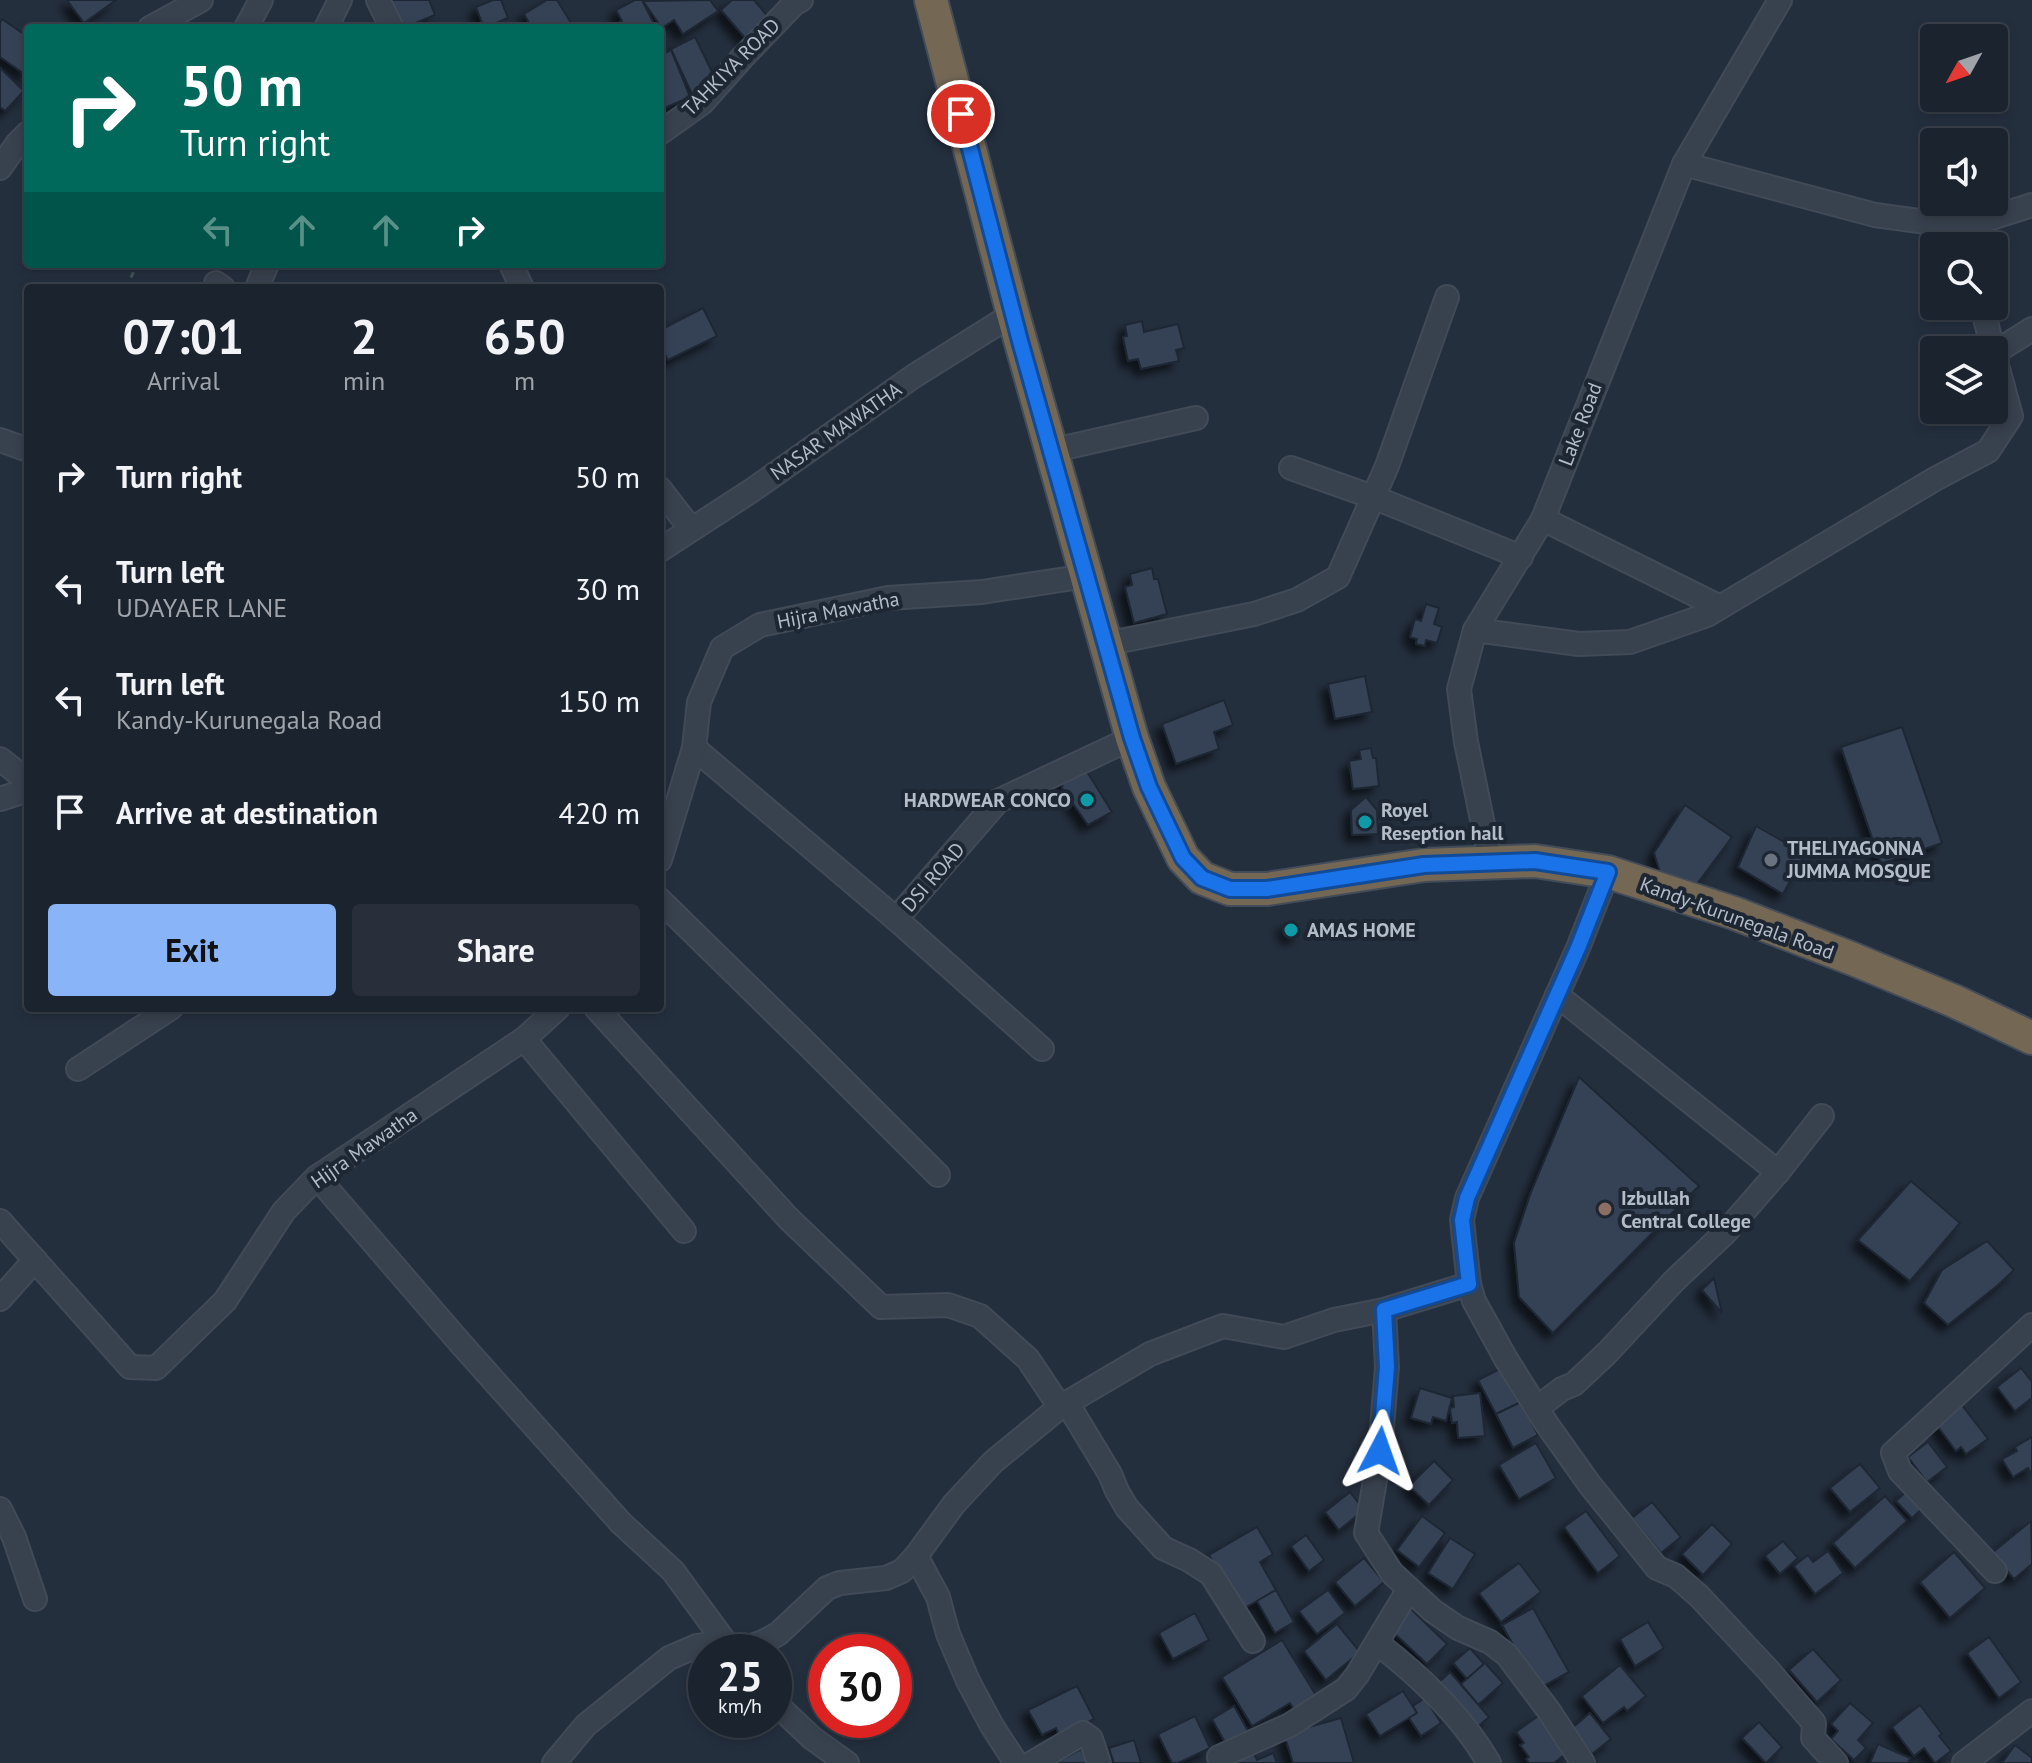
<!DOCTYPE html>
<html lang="en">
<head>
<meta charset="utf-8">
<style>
	:root { --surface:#1b232e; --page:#282f3a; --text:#f1f3f6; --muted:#a0a4aa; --line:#39404a; --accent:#8ab4f8 }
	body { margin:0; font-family:"PT Sans",sans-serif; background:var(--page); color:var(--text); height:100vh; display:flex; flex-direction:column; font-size:30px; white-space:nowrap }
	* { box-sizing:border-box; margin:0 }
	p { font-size:26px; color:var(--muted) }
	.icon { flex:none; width:44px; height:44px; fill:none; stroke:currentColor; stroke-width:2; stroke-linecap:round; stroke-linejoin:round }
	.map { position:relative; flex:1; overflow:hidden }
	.details { position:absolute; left:24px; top:284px; width:640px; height:728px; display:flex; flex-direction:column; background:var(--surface); border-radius:8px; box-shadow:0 4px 12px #0003,0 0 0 2px var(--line) }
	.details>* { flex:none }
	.guide { position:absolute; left:24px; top:24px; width:640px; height:244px; border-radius:8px; box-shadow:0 4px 12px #0003,0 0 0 2px var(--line); background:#00695c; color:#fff; overflow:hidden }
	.needle { width:52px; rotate:230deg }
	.tools { position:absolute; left:1920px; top:24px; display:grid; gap:16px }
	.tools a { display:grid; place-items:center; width:88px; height:88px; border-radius:8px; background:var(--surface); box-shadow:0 4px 12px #0003,0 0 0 2px var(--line); font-size:40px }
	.speed { position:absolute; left:688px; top:1634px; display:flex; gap:16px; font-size:40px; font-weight:700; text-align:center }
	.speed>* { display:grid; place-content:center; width:104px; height:104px; border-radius:50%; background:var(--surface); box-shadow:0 4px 12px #0003,0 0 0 2px var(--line); line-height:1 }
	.speed small { font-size:20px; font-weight:400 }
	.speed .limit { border:12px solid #d22; background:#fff; color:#111 }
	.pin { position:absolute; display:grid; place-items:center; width:68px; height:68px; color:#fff; margin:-34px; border:4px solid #fff; border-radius:50%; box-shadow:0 2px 8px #0007 }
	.me { position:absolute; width:88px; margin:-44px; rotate:4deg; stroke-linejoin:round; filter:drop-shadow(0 0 6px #0008) }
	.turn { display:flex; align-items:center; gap:28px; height:168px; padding:0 24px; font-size:36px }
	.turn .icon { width:104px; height:104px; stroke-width:2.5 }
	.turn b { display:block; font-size:56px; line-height:68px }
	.lanes { display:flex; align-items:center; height:76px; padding:0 24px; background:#0003; justify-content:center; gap:40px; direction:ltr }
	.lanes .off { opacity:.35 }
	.eta { display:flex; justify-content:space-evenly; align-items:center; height:136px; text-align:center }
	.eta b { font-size:48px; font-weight:800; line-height:56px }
	.primary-button { display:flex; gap:16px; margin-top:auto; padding:16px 24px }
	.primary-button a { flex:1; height:92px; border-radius:8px; background:var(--accent); color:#111; font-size:32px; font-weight:800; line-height:92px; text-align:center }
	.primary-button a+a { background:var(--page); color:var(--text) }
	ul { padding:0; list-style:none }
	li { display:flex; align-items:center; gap:24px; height:112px; padding:0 24px }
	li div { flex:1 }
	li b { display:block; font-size:30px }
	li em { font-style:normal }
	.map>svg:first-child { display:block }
	.building { fill:#364354; stroke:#1f2835; stroke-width:2; filter:url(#shadow) }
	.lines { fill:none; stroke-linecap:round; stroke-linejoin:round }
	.minor-casing { stroke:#414a57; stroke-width:26 }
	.highway-casing { stroke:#434c59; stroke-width:36 }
	.path { stroke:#3f5557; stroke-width:3; stroke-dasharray:6 6; stroke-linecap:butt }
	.minor { stroke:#38414e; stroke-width:22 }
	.highway { stroke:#746855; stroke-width:32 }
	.route-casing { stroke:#114b97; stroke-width:20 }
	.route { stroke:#1a73e8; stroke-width:14 }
	.culture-dot { fill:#0f9aa8; stroke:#1d2633; stroke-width:3 }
	.worship-dot { fill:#6b7280; stroke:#1d2633; stroke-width:3 }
	.education-dot { fill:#8d6e63; stroke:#1d2633; stroke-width:3 }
	.labels { text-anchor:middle; stroke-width:8; stroke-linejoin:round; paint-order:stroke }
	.street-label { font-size:20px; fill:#b4bcc9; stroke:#1d2633 }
	.poi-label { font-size:20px; font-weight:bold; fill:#b4bcc9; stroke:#1d2633; text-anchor:start }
</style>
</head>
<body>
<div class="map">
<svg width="2032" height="1763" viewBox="0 0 2032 1763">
	<defs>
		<filter id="shadow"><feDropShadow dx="-7" dy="7" stdDeviation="4" flood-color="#0009"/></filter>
	</defs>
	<rect width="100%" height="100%" fill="#242f3e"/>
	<g class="building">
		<polygon points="67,0 116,0 84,23"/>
		<polygon points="384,0 429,0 435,15 403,28 396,28"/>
		<polygon points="493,0 501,0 508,18 484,28 476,7"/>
		<polygon points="547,0 557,0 574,28 532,28 524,14"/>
		<polygon points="635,0 642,0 656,28 608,28 622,21 616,10"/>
		<polygon points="710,0 718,11 683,34 674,20 662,28 643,1"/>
		<polygon points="732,0 754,0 770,19 746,39 721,10"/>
		<polygon points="2,19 28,37 28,72 26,75 0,57 0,23"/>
		<polygon points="695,37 713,74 692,94 671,49"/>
		<polygon points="671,50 690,97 660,110 660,55"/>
		<polygon points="0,68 24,91 5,111 0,107"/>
		<polygon points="703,308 717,336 668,360 660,344 660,330"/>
		<polygon points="1142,321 1144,332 1178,324 1184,348 1176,350 1179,361 1141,369 1138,359 1128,361 1123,337 1127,336 1125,325"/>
		<polygon points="1152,568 1154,579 1158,579 1167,614 1134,623 1125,587 1132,585 1130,574"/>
		<polygon points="1426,604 1439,608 1434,624 1442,627 1437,643 1426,640 1425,646 1416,644 1417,639 1410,637 1415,619 1421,621"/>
		<polygon points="1365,676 1372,712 1335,719 1328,684"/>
		<polygon points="1224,700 1233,725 1214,732 1219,749 1176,764 1162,724"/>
		<polygon points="1902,727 1942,843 1881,864 1841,747"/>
		<polygon points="1902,727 1942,843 1881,864 1841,747"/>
		<polygon points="1371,748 1373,758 1376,758 1379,786 1353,789 1349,761 1361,759 1359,750"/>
		<polygon points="1084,767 1112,812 1088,825 1062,788 1064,775"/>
		<polygon points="1366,797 1377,810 1378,834 1352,835 1351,810"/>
		<polygon points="1685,805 1732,837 1697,884 1660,872 1654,853"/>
		<polygon points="1756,826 1805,854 1783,894 1738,867"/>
		<polygon points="1294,921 1299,935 1289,938 1283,925"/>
		<polygon points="1579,1077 1699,1186 1553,1333 1519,1297 1514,1243 1531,1192"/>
		<polygon points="1911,1181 1960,1223 1910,1281 1858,1240"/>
		<polygon points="1987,1241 2014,1270 1998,1285 1948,1325 1924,1303 1942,1270"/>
		<polygon points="1714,1278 1722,1313 1702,1290"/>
		<polygon points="1504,1367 1521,1402 1496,1414 1478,1380"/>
		<polygon points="2021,1368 2032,1382 2032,1398 2015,1411 1997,1387"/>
		<polygon points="1420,1388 1452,1398 1446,1421 1433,1417 1431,1424 1411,1418"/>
		<polygon points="1480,1393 1485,1436 1458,1438 1457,1422 1452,1423 1450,1408 1454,1407 1453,1396"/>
		<polygon points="1521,1402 1538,1435 1513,1448 1496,1414"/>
		<polygon points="1961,1404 1988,1439 1966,1454 1961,1447 1956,1451 1936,1424"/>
		<polygon points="2032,1437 2032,1475 2028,1468 2013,1477 2002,1459 2017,1451 2015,1447"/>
		<polygon points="1928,1442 1947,1467 1927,1482 1908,1457"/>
		<polygon points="1536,1443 1556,1478 1519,1499 1499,1465"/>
		<polygon points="1434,1461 1453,1480 1429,1505 1409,1486"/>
		<polygon points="1860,1464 1880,1488 1850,1512 1830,1488"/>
		<polygon points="1908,1490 1924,1507 1912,1518 1896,1501"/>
		<polygon points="1350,1492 1364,1510 1339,1530 1325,1512"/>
		<polygon points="1885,1496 1907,1521 1855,1568 1833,1543"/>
		<polygon points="1652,1502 1681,1537 1661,1553 1632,1518"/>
		<polygon points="1586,1511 1620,1556 1598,1573 1564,1527"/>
		<polygon points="1422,1516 1445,1533 1419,1567 1397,1550"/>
		<polygon points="2031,1521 2032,1564 2014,1579 1992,1553"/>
		<polygon points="1712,1524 1732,1544 1703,1575 1682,1554"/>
		<polygon points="1257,1527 1273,1554 1260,1562 1276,1590 1241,1610 1209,1555"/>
		<polygon points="1306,1535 1324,1560 1309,1571 1291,1546"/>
		<polygon points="1450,1538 1475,1554 1453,1589 1428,1573"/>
		<polygon points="1783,1541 1798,1558 1780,1574 1765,1556"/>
		<polygon points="1828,1551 1843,1573 1815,1594 1794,1566 1808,1555 1813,1562"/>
		<polygon points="1954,1552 1985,1588 1950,1618 1920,1582"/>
		<polygon points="1364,1558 1384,1582 1355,1606 1335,1582"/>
		<polygon points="1519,1563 1541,1592 1501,1622 1479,1593"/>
		<polygon points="1276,1590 1294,1622 1275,1633 1257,1601"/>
		<polygon points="1328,1590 1345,1613 1317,1634 1299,1611"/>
		<polygon points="1533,1608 1569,1672 1538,1689 1502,1625"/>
		<polygon points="1411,1609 1447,1644 1427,1664 1391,1630"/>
		<polygon points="1195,1613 1209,1640 1173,1659 1159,1633"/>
		<polygon points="1648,1622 1664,1648 1635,1666 1620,1639"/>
		<polygon points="1337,1624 1360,1652 1326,1680 1304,1651"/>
		<polygon points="1989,1637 2021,1682 1999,1698 1967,1653"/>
		<polygon points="1282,1640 1317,1697 1295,1711 1290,1703 1252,1726 1222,1677"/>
		<polygon points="1470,1648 1484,1664 1467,1679 1453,1663"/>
		<polygon points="1813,1649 1841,1680 1817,1702 1789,1670"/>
		<polygon points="1485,1663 1503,1683 1478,1705 1461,1684"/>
		<polygon points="1620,1665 1646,1696 1627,1711 1624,1707 1603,1723 1582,1696"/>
		<polygon points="1450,1672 1489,1717 1475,1729 1437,1684"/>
		<polygon points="1077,1686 1094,1719 1060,1737 1056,1728 1042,1735 1028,1710"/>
		<polygon points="1403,1691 1417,1713 1380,1736 1366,1714"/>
		<polygon points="1425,1698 1441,1723 1421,1736 1409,1718 1417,1713 1413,1706"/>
		<polygon points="1850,1703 1873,1723 1858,1740 1866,1748 1854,1760 1831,1739 1838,1731 1831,1724"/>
		<polygon points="1920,1705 1942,1734 1939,1736 1951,1751 1935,1763 1924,1748 1914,1756 1892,1727"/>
		<polygon points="1234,1706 1248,1731 1226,1744 1212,1719"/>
		<polygon points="1590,1713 1611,1739 1592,1754 1571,1729"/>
		<polygon points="1195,1716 1210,1748 1178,1763 1172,1763 1158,1734"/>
		<polygon points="1538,1716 1556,1739 1569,1751 1554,1763 1529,1763 1526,1759 1529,1757 1520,1745 1524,1743 1516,1732"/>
		<polygon points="1341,1718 1354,1763 1293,1763 1284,1734"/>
		<polygon points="1759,1722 1782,1747 1766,1763 1742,1738"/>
		<polygon points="1134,1740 1141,1763 1114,1763 1109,1748"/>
		<polygon points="1878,1744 1910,1758 1908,1763 1870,1763"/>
		<polygon points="2015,1745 2032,1758 2032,1763 2002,1763"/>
		<polygon points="1081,1749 1088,1763 1055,1763"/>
		<polygon points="1252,1750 1257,1760 1273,1753 1277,1763 1238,1763 1235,1757"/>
	</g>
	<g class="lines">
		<g class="minor-casing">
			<g id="minor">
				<polyline points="378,0 392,28"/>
				<polyline points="150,28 201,0"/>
				<polyline points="246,28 261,0"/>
				<polyline points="326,28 340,0"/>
				<polyline points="660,133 702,103 743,57 794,4 801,0"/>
				<polyline points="1684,164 1875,215 1963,227 2032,205"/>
				<polyline points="0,168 17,144 28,133"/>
				<polyline points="511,264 522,288"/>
				<polyline points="216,283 223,288"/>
				<polyline points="257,288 267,264"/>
				<polyline points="1982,306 1993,350"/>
				<polyline points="1994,353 2032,329"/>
				<polyline points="0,440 28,450"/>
				<polyline points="1050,451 1196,418"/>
				<polyline points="1291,468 1373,497 1521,557"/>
				<polyline points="660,489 691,529"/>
				<polyline points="1543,519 1720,607"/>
				<polyline points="660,550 751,491 914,376 1013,314"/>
				<polyline points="1475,630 1579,644 1630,642 1707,615 1935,479 1988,451 2011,416 1994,354"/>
				<polyline points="1105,644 1254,614 1297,600 1338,577 1387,466 1447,297"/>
				<polyline points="694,748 896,919 1042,1049"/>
				<polyline points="0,759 28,781"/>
				<polyline points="0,799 28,790"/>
				<polyline points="660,860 694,748 699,702 722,648 760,625 888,598 982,592 1086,576"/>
				<polyline points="1491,863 1466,742 1459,689 1475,630 1543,519 1684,164 1780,0"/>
				<polyline points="1608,872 1578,948 1467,1198 1462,1220 1469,1284 1474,1301 1506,1359 1546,1423 1590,1485 1657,1568 1676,1576 1699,1596 1768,1670 1814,1723 1813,1738 1836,1763"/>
				<polyline points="660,900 808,1045 938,1175"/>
				<polyline points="896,919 998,801 1132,738"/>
				<polyline points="1557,995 1778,1172"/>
				<polyline points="596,1008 788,1218 881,1307 948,1305 980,1316 1028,1359 1060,1407"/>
				<polyline points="524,1039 684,1231"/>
				<polyline points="78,1069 171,1008"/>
				<polyline points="317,1177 462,1345 621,1523 673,1571 725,1642"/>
				<polyline points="0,1221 130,1367 156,1368 225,1301 284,1211 317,1177 524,1039 558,1008"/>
				<polyline points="0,1299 35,1260"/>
				<polyline points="1384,1310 1387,1367 1380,1451 1366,1533 1392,1573 1433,1611 1458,1628 1490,1642 1507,1655 1549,1711 1583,1763"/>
				<polyline points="1067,1403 1110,1474 1117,1491 1127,1508 1163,1548 1189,1560 1211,1574 1253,1641"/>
				<polyline points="1537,1408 1562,1389 1574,1384 1607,1353 1675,1280 1725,1233 1778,1172 1822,1116"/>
				<polyline points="0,1509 14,1537 35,1599"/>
				<polyline points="916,1556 938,1597 948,1634 968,1681 992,1726 1016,1763"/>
				<polyline points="1995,1571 1900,1471 1893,1453 2032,1325"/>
				<path d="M1377 1643C1420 1676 1462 1716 1489 1763"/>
				<polyline points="774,1702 812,1738 847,1763"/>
				<polyline points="554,1763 586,1725 669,1658 697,1646 725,1642 733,1652 763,1642 778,1634 827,1588 840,1583 886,1578 902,1571 916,1556 954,1504 993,1462 1060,1407 1150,1354 1223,1326 1284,1337 1334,1320 1384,1310 1469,1284"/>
				<polyline points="1032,1763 1083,1733 1091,1739 1099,1763"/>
				<polyline points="1221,1763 1219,1757 1290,1725 1346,1689 1357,1675 1409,1589"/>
				<polyline points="1964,1763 2032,1711"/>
			</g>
		</g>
		<g class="highway-casing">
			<polyline id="highway" points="931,0 1013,314 1132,738 1149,787 1183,858 1202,878 1230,889 1267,889 1424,865 1535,861 1608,872 1734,913 1853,959 1954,1001 2032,1038"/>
		</g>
		<polyline class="path" points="125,288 138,264"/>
		<use href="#minor" class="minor"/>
		<use href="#highway" class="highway"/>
	</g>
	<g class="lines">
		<g class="route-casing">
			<polyline id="route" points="961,114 1020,341 1132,738 1149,787 1183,858 1202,878 1230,889 1267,889 1424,865 1535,861 1608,872 1578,948 1467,1198 1462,1220 1469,1284 1384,1310 1387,1367 1380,1451"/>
		</g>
		<use href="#route" class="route"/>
	</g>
	<g class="culture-dot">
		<circle cx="1087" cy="800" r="8"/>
		<circle cx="1365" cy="822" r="8"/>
		<circle cx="1291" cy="930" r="8"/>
	</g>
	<circle class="worship-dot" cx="1771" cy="860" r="8"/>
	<circle class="education-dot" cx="1605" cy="1209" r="8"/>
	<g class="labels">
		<g class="street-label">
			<text transform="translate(731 67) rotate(-45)" y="7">TAHKIYA ROAD</text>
			<text transform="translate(1580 424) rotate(-69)" y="7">Lake Road</text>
			<text transform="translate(836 431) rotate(-35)" y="7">NASAR MAWATHA</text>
			<text transform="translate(838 610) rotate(-11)" y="7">Hijra Mawatha</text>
			<text transform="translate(933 877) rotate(-49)" y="7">DSI ROAD</text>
			<text transform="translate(1737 918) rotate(20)" y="7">Kandy-Kurunegala Road</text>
			<text transform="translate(364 1148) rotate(-35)" y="7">Hijra Mawatha</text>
		</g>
		<g class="poi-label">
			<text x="1071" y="807" text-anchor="end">HARDWEAR CONCO</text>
			<text x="1381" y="817">Royel<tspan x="1381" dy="23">Reseption hall</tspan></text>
			<text x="1787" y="855">THELIYAGONNA<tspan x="1787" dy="23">JUMMA MOSQUE</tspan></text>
			<text x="1307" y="937">AMAS HOME</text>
			<text x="1621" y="1205">Izbullah<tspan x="1621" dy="23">Central College</tspan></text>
		</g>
	</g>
</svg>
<div class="tools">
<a><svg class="needle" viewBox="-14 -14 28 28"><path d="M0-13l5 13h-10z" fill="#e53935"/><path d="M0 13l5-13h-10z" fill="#a0a4aa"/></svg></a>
<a><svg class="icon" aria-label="sound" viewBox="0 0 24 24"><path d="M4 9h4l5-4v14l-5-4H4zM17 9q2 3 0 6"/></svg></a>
<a><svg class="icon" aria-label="search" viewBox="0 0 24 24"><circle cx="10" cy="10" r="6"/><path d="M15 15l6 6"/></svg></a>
<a><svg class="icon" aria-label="layers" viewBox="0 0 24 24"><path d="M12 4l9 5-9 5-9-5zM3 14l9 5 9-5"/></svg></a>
</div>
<div class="speed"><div>25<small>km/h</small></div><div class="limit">30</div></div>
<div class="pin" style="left:961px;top:114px;background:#d93025"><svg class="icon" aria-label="arrive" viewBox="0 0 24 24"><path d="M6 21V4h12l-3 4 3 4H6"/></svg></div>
<svg class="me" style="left:1380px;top:1451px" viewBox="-20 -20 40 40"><path d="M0-17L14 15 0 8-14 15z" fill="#1a73e8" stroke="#fff" stroke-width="4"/></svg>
<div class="guide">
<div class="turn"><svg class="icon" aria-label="right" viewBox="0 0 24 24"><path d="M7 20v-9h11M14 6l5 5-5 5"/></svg><div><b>50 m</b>Turn right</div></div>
<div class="lanes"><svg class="icon off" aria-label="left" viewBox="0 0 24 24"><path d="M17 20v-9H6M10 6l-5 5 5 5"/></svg><svg class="icon off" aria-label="ahead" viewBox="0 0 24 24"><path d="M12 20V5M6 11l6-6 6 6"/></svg><svg class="icon off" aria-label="ahead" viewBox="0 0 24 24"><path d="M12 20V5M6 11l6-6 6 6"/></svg><svg class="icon" aria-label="right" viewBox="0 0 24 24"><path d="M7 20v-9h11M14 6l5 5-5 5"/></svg></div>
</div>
<section class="details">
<div class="eta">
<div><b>07:01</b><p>Arrival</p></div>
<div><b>2</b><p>min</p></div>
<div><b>650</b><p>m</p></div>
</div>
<ul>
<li><svg class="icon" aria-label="right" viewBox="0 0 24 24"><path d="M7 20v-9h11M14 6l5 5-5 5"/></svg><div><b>Turn right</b></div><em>50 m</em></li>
<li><svg class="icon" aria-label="left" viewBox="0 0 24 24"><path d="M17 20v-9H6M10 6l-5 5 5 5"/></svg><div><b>Turn left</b><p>UDAYAER LANE</p></div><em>30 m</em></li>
<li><svg class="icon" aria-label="left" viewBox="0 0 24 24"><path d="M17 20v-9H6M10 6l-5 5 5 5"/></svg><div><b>Turn left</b><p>Kandy-Kurunegala Road</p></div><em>150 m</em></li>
<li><svg class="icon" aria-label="arrive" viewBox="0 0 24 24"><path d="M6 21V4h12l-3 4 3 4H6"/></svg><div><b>Arrive at destination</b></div><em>420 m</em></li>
</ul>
<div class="primary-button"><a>Exit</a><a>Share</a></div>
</section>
</div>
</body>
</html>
